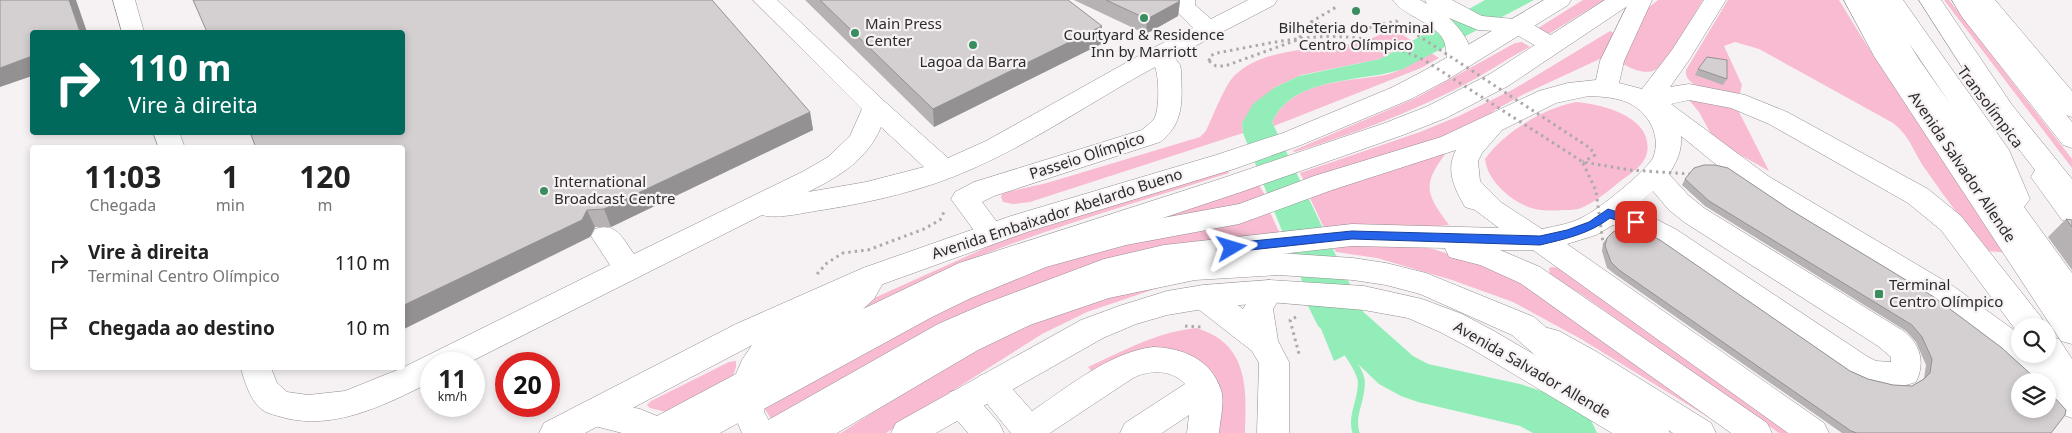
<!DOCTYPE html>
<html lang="pt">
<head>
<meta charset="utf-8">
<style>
	:root { --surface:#fff; --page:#f6f6f6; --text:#222; --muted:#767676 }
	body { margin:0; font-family:"Noto Sans",sans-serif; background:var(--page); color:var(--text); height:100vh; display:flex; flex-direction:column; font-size:19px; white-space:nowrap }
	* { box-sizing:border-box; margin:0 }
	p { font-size:16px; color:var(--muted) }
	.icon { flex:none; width:28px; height:28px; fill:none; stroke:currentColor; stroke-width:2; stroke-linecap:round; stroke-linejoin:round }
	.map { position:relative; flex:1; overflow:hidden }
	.details { position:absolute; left:30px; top:145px; width:375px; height:225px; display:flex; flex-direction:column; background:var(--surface); border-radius:5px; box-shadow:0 2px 8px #0003 }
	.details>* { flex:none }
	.guide { position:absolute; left:30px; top:30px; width:375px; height:105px; border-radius:5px; box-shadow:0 2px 8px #0003; background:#00695c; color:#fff; overflow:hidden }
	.controls { position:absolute; left:2011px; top:318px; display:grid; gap:10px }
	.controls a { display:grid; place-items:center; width:45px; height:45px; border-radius:50%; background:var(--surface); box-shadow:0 2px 8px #0003; font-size:25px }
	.speed { position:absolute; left:420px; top:352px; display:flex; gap:10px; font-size:25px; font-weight:700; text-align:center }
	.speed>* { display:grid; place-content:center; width:65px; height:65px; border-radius:50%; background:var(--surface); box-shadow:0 2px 8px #0003; line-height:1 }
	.speed small { font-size:12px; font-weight:400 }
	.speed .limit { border:8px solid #d22; background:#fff; color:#111 }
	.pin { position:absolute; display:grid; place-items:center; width:42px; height:42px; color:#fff; margin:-21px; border-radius:10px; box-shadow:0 2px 8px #0006 }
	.me { position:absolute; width:55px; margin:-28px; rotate:83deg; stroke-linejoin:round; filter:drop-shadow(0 0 4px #0008) }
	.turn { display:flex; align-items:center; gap:18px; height:105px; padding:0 15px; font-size:22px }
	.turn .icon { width:65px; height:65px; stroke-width:2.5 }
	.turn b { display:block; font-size:35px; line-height:42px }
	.eta { display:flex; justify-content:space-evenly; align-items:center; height:85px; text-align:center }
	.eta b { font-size:30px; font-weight:700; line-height:35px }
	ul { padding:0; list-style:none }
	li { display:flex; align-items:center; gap:15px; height:65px; padding:0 15px }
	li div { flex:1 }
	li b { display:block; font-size:19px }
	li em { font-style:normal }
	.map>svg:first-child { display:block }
	.green { fill:#f8bbd2 }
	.water { fill:#93edb8 }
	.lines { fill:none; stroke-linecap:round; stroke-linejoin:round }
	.stream { stroke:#93edb8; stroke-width:7 }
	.river { fill:#93edb8; fill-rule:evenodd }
	.minor-casing { stroke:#928e90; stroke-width:1 }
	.major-casing { stroke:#928e90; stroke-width:1 }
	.highway-casing { stroke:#928e90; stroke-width:1 }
	.path { stroke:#ada9aa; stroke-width:3; stroke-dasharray:2.5 4; stroke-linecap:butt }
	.minor { fill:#fff; fill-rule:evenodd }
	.major { fill:#fff; fill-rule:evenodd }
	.highway { fill:#fff; fill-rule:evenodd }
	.path-bridge { stroke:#ada9aa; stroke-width:3; stroke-dasharray:2.5 4; stroke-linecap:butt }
	.wall { fill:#b6b2b4 }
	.shaded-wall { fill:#949192 }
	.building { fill:#d4cfd1; stroke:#949192 }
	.route { fill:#2563eb; stroke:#184099 }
	.poi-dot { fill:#398d60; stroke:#f6f2f3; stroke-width:2 }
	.labels { text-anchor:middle; stroke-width:4.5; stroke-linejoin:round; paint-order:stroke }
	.poi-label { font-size:15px; fill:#2c2a2b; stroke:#f6f2f3; text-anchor:start }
	.street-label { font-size:15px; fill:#2c2a2b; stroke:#f6f2f3 }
</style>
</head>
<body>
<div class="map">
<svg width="2072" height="433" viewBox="0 0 2072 433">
	<rect width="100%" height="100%" fill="#f6f2f3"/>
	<g class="green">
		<polygon points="1583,0 1604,0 1547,35 1535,30"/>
		<path d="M1658 0H1703C1695 13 1666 65 1655 70 1646 75 1630 69 1622 63L1648 8Z"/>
		<path d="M1728 0H1839C1891 88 1953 170 2013 253L1986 251C1966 224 1945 198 1926 170 1913 152 1911 137 1893 123L1759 49 1735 42 1724 46 1742 85 1740 93 1736 94C1723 92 1683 90 1686 70Z"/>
		<polygon points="1944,0 1949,0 2072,159 2072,168"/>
		<path d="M1393 29 1411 40 1380 59 1301 75 1274 88 1242 123 1243 133 1030 202 1013 204 1003 202 1001 197 1002 194 1007 192 1047 183 1200 137 1206 131C1212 118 1225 85 1234 76 1265 45 1322 51 1361 42 1372 39 1383 33 1393 29Z"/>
		<polygon points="1610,31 1614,33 1602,58 1524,94 1495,110 1483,120 1429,142 1305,183 1300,173 1420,132 1459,116 1514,89"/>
		<path d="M1522 42 1530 47C1506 59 1484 75 1460 87 1407 114 1352 134 1295 152L1292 151 1416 98 1515 43Z"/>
		<path d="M1431 53 1439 58 1421 68 1274 126 1272 122C1275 117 1278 110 1283 106 1308 80 1353 81 1385 75 1402 71 1416 61 1431 53Z"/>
		<polygon points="1689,100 1733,108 1739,112 1769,171 1730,149 1711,134 1699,112"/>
		<path d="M1576 102C1602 104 1654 117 1647 153 1644 166 1631 173 1622 180 1609 190 1596 202 1581 208 1576 210 1568 210 1562 210 1541 212 1526 209 1509 196 1497 186 1487 175 1485 159 1504 132 1544 108 1576 102Z"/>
		<path d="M1450 147C1424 183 1422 189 1449 225L1401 230 1326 232 1309 196Z"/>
		<path d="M1228 170 1229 173C1140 202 1049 227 963 263 902 288 845 318 786 349L832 317 1005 239Z"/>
		<polygon points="1259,185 1266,197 1237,208 1162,222 1157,217"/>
		<polygon points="1269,210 1280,234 1161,250 775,425 761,403 976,291 1092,250"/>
		<polygon points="1393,242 1433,249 1509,273 1734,433 1581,339 1513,302 1452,280 1377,258 1336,252 1332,244"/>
		<polygon points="1553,267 1559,268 1795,433 1779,433 1581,294 1550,276 1549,268"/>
		<polygon points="1184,279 1087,312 1042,334 886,433 841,433 964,353 1011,331 1127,290"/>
		<path d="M1196 328C1248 343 1247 387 1245 433H1219L1221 413 1196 363 1097 377 1088 367C1123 351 1157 332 1196 328Z"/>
		<polygon points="736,361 736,367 733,376 666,412 650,408 647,405 651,401 729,362"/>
	</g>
	<path class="water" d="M1485 0H1534L1403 69C1367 81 1310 77 1283 106 1278 110 1275 117 1272 122L1376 339 1334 361 1243 133 1242 123 1253 104 1274 88 1299 76 1380 59Z"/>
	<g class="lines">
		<path class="stream" d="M1344 347C1349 357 1358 367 1361 379 1364 397 1350 414 1356 433"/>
		<polygon class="river" points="1329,284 1345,289 1351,301 1413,356 1428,364 1520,384 1559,397 1590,418 1597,433 1533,433 1520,426 1418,402 1401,396 1379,384 1318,326 1306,302 1313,289"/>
		<g class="minor-casing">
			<g id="minor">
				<polygon points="113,0 135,0 144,32 122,32"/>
				<path d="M753 0H777L884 101 948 158 986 141 1149 50 1193 28 1172 7 1173 0H1195V5L1211 19 1248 0H1277L1274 5 1174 57 1180 65 1181 70C1182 99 1185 123 1160 142L994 196 982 202 1005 233 1001 240 991 243 981 240 951 199 955 192 974 182 1142 130C1146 126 1151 123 1154 119 1160 109 1159 76 1155 67 1094 100 1036 141 972 169 925 190 873 202 822 210 806 212 776 220 762 215L466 364H431V382C385 405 331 433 278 416 271 414 263 412 258 406 249 396 244 380 241 368H271L277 383 287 392 308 395 345 391 402 368 610 265 591 236 595 229C617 222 622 238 634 254L804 171 828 157 850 136 862 109ZM881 127 924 167 866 182 808 192C840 176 867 160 881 127Z"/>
				<path d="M1393 0H1420L1427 4 1425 0H1452L1482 16 1525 20 1559 40 1563 45 1559 50 1551 53 1543 50 1512 32 1478 30 1449 18C1461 29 1478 50 1468 67L1459 69 1450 67C1445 57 1448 45 1441 36 1428 20 1404 16 1393 0Z"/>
				<path d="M1630 0H1652L1624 61 1619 83 1642 89 1672 50 1704 0H1726L1689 60 1670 87 1689 84 1745 95 1787 112 1928 189 1961 216 2041 317 2045 326H2020V354H2048V336L2059 339 2072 359V418L2061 414 2048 400V381H2029C1946 299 1845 254 1750 190 1726 174 1704 154 1681 136 1682 151 1677 161 1669 174L1688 195 1704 208 1905 332C1921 346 1925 363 1916 382 1890 391 1870 387 1846 375L1657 244 1636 233 1613 225 1596 235 1567 244 1824 423 1829 433H1788L1533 250H1500L1540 267 1767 423 1772 433H1731L1520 283 1480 265 1449 257 1445 248 1352 246 1164 267 1108 280 1004 320 960 342 803 433H758L763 423 938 324 984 304 1104 259 1164 245 1352 224 1499 228 1475 210 1465 207C1455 189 1445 171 1456 150L1332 190 1239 224 1126 245 1046 267 971 298 932 317 720 433H675L680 423 872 319 951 282 1008 258 1054 243 1108 228 1239 204 1314 176 1441 137 1539 91 1568 83 1596 80 1600 61ZM1589 96C1613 97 1635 99 1649 121 1656 132 1658 146 1653 158 1645 172 1598 210 1583 217 1570 224 1556 226 1542 229L1502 203 1480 181 1478 161 1482 153 1502 130 1556 103ZM1689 100 1731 108 1769 124 1908 203 1941 230 2018 333 1953 286 1768 176 1671 104ZM1653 191 1668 209 1684 222 1878 346 1891 357V362L1876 361 1868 357 1677 230 1656 219 1631 210Z"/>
				<path d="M1863 0H1903L2009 150 2030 199 2024 207 2072 273V308L2062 304 1898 67ZM1909 43 1951 105 1918 58Z"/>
				<polygon points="153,132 179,132 185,148 159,148"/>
				<polygon points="2044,167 2053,170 2072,194 2072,223 2062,220 2031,177 2035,170"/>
				<path d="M1269 280 1279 283 1284 291 1273 309 1278 341 1289 362V433H1257L1259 363 1252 351 1193 305 1188 297 1193 289C1212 282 1228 298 1243 309L1259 283Z"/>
				<path d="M1153 347C1183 348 1211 359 1221 390 1225 403 1220 419 1219 433H1187L1189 415 1162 433H1120L1125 423 1185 384C1173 370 1150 369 1133 378L1050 433H1011L979 394 974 385 979 376 990 372 1001 376 1032 411C1068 387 1110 352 1153 347Z"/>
				<polygon points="961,389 972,392 999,423 1004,433 968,433 950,412 945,402 950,392"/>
			</g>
		</g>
		<g class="major-casing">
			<g id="major">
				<polygon points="1544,0 1571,0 1568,5 1447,80 1411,99 1301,145 1234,169 1030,231 883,284 758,342 585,433 539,433 544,423 736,324 863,268 1011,216 1216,155 1283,133 1393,87 1429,68"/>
				<polygon points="1972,0 1995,0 2072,91 2072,117 2063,114"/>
				<polygon points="1269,280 1364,286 1422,299 1462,314 1494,331 1651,423 1656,433 1612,433 1472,349 1440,332 1408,318 1364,310 1269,302 1203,309 1167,315 1136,324 1103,338 936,433 891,433 896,423 1081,320 1119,306 1167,291 1203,285"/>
				<polygon points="1548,328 1559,331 1597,352 1711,423 1716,433 1673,433 1575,370 1537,349 1533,340 1537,331"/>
			</g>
		</g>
		<g class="highway-casing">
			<g id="highway">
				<polygon points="1605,0 1632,0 1629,5 1508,86 1446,118 1403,135 1241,192 979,279 826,355 763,390 764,412 776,433 742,433 731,407 685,433 622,433 583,423 578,413 583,403 594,399 640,409 657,416 736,374 742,360 752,345 765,333 847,290 863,268 873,265 883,268 887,276 874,299 863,309 959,263 1223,178 1385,123 1428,106 1490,74"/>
				<polygon points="1844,0 1866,0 1897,54 2072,308 2072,344 2061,341 1874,56"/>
				<polygon points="1919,0 1941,0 2012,105 2072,179 2072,208 2062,205 1994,117"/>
				<polygon points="1952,0 1974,0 2072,122 2072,148 2063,145 1962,17"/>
				<polygon points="1279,253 1353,258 1386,263 1426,273 1534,317 1591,367 1665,423 1670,433 1630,433 1569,385 1512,335 1420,294 1386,285 1353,280 1279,275 1195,280 1109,298 1030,325 978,350 837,433 793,433 798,423 956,332 1008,309 1108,276 1195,258"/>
			</g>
		</g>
		<g class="path">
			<path d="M1311 22C1334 26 1360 33 1383 24"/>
			<polyline points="1209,61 1216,66 1225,66 1297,40 1308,29 1311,22 1338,6"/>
			<polyline points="817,274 827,263 843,253 868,250 924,229 940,220 945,210"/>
			<polyline points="1296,317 1290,320 1299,354"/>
			<polyline points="1185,326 1201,327"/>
		</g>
		<use href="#minor" class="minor"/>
		<use href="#major" class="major"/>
		<use href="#highway" class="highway"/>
		<g class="path-bridge">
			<polyline points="1383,24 1396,21 1590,148 1595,155 1583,162"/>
			<path d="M1209 61 1210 56 1217 53C1267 44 1319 30 1370 40 1389 44 1406 52 1424 60L1583 162 1630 170 1690 174"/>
			<polyline points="1583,163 1596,191 1603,243"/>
		</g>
	</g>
	<g class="wall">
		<polygon points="805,0 1068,0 1101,44 934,127"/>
		<polygon points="1074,0 1178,0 1180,1 1178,16 1146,34"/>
		<polygon points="1698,69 1727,79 1723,85 1695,75"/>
		<polygon points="810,112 813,130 611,227 595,227 590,237 402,148"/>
		<polygon points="1704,165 2051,433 1842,433 1616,275 1607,268 1602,251 1603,243 1607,238 1850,371 1868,379 1893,385 1912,386 1922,380 1924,378 1926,365 1916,342 1906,331 1705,206 1682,185 1685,179"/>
		<polygon points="2066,219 2072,220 2072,270 2048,237"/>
	</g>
	<g class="shaded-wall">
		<polygon points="69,0 76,0 87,32 80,32"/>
		<polygon points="1180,1 1178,16 1146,34 1147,19"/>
		<polygon points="1102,26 1101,44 934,127 933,109"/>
		<polygon points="32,56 32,76 0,87 0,68"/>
		<polygon points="810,112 813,130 611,227 604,209"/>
		<polygon points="587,210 595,227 590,237 402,330 402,306"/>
	</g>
	<g class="building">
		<polygon points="0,0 69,0 80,32 32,32 32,56 0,68"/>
		<polygon points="193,0 712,0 810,112 604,209 587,210 582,220 402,306 402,148 256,148 250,132 402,132 402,32 207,32"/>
		<polygon points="820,0 1068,0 1102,26 933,109"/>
		<polygon points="1106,0 1178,0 1180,1 1147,19"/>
		<polygon points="1707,57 1727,60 1727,79 1698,69"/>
		<polygon points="1704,165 1715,165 1728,168 1789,209 1934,297 2002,348 2034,377 2040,377 2045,381 2020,381 2020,409 2048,409 2048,384 2053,389 2053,396 2066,410 2065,415 2051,433 1857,433 1851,431 1619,270 1611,262 1605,246 1607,238 1613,232 1623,227 1631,226 1639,229 1660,240 1850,371 1868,379 1893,385 1912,386 1924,379 1930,373 1932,359 1922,337 1912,325 1709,201 1685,179 1694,168"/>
		<polygon points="2066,219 2072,220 2072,227"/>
	</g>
	<path class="route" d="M1608 209 1640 219 1642 222 1636 227 1610 218C1589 234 1565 239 1540 245L1352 239 1232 252 1226 248 1232 243 1352 231 1540 236 1567 230 1589 222Z"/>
	<g class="poi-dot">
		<circle cx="1356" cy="11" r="5"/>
		<circle cx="1144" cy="18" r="5"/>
		<circle cx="855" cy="33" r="5"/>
		<circle cx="973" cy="45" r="5"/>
		<circle cx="544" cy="191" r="5"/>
		<rect x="1874" y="289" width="10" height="10" rx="2.5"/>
	</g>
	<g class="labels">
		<g class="poi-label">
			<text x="865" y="29">Main Press<tspan x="865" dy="17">Center</tspan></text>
			<text x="1356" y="33" text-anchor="middle">Bilheteria do Terminal<tspan x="1356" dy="17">Centro Olímpico</tspan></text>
			<text x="1144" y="40" text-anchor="middle">Courtyard &amp; Residence<tspan x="1144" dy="17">Inn by Marriott</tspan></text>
			<text x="973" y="67" text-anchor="middle">Lagoa da Barra</text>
			<text x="554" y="187">International<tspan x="554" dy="17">Broadcast Centre</tspan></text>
			<text x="1889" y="290">Terminal<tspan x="1889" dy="17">Centro Olímpico</tspan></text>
		</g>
		<g class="street-label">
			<text transform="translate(1990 107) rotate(53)" y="5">Transolímpica</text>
			<text transform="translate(1087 156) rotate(-18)" y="5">Passeio Olímpico</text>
			<text transform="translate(1962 167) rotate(56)" y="5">Avenida Salvador Allende</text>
			<text transform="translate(1057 214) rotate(-18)" y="5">Avenida Embaixador Abelardo Bueno</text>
			<text transform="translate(1532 370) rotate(30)" y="5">Avenida Salvador Allende</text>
		</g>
	</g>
</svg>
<div class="controls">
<a><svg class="icon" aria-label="search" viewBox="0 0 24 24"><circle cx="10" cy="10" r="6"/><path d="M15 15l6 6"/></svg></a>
<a><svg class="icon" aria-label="layers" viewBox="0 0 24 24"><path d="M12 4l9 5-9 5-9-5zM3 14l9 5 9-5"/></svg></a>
</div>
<div class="speed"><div>11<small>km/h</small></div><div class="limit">20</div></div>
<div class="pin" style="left:1636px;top:222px;background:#d93025"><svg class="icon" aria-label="arrive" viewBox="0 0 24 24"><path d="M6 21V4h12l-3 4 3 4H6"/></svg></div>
<svg class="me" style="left:1232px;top:248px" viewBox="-20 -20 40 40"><path d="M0-17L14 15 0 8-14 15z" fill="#2563eb" stroke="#fff" stroke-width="4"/></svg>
<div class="guide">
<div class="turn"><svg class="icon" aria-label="right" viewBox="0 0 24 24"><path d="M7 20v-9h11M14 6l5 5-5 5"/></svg><div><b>110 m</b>Vire à direita</div></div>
</div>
<section class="details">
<div class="eta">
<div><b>11:03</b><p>Chegada</p></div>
<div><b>1</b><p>min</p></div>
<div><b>120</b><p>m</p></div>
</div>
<ul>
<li><svg class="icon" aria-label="right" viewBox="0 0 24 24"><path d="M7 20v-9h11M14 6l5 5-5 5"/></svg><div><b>Vire à direita</b><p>Terminal Centro Olímpico</p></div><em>110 m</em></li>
<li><svg class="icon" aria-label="arrive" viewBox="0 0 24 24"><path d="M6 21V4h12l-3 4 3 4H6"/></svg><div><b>Chegada ao destino</b></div><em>10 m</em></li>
</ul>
</section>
</div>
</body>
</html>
